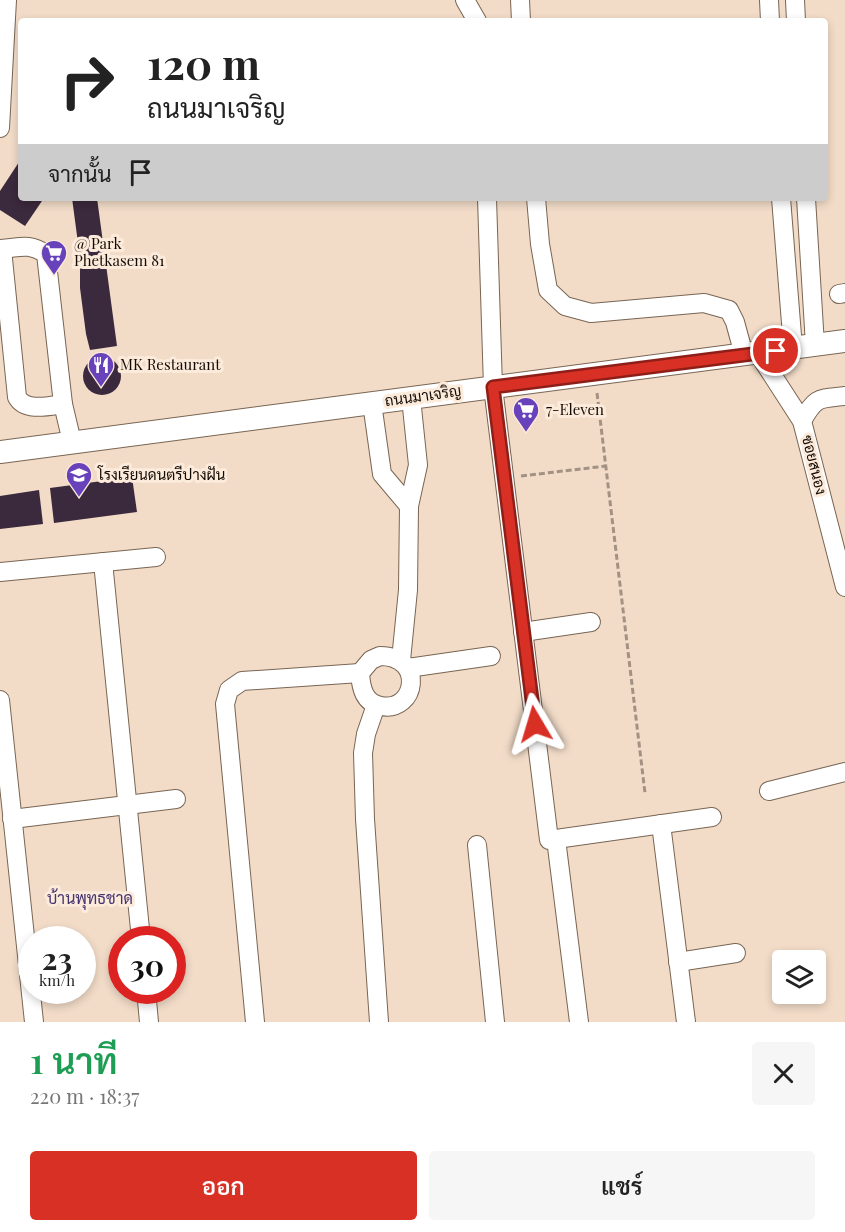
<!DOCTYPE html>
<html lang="th">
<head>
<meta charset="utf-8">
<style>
	:root { --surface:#fff; --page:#f6f6f6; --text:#222; --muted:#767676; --accent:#d93025 }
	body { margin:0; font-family:"Playfair Display",Sarabun,serif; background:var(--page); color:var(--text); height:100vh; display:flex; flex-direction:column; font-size:22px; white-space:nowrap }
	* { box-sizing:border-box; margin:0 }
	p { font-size:20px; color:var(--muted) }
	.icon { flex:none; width:33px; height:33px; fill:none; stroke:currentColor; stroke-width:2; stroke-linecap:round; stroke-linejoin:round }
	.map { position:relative; height:1022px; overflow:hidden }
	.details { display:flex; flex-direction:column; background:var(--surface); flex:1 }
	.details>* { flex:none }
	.guide { position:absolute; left:18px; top:18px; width:810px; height:183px; border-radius:6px; box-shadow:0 3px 9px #0003; background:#fff; color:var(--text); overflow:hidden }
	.tools { position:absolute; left:772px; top:950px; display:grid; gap:12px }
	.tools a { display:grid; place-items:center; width:54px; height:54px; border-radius:6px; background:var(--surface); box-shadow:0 3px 9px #0003; font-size:30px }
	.speed { position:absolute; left:18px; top:926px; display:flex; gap:12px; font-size:30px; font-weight:700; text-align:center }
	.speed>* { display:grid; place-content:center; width:78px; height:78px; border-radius:50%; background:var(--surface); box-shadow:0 3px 9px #0003; line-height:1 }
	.speed small { font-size:15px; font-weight:400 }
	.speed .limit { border:9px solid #d22; background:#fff; color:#111 }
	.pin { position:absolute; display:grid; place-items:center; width:51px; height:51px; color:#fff; margin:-26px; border:3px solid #fff; border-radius:50%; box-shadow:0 2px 6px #0007 }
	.me { position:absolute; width:66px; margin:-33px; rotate:353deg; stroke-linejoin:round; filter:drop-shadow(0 0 4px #0008) }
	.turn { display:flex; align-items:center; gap:21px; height:126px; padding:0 30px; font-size:27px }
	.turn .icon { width:78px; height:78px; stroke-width:2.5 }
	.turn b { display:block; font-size:42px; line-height:51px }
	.then { display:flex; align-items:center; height:57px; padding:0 30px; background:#0003; gap:12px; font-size:22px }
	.round { display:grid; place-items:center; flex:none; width:63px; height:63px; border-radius:6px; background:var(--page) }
	.head { display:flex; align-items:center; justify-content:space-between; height:102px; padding:0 30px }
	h1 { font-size:36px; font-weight:600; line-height:45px; color:#1e9e55 }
	.action { display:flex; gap:12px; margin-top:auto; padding:12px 30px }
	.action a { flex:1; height:69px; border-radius:6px; background:var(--accent); color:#fff; font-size:24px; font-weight:600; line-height:69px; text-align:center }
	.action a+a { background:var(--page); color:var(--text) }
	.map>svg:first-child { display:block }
	.building { fill:#3b293d }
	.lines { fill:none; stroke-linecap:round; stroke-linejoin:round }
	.minor-casing { stroke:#786553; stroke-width:20 }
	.major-casing { stroke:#786553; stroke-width:24 }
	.path { stroke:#a39283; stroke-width:3; stroke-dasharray:6 3; stroke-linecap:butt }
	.minor { stroke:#fff; stroke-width:18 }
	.major { stroke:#fff; stroke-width:22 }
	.route-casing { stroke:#8d1f18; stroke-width:15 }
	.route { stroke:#d93025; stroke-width:10 }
	.labels { text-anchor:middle; stroke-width:6; stroke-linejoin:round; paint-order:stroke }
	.poi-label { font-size:15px; fill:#130c06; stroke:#fceada; text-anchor:start }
	.street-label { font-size:15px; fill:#130c06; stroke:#fceada }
	.neighbourhood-label { font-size:16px; fill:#443470; stroke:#fceada }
</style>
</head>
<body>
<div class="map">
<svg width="845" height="1022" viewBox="0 0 845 1022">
	<rect width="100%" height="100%" fill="#f2dcc8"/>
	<g class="building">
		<polygon points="21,159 21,198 44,198 25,226 0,210 0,191"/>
		<polygon points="72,198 97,198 117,346 90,350 86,334 80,288 80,258"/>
		<circle cx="102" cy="376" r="19"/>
		<polygon points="132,477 137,512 54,523 50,488"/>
		<polygon points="39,490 43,524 0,529 0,496"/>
	</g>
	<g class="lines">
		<g class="minor-casing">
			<g id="minor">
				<polyline points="465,0 477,21"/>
				<polyline points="520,0 521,21"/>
				<polyline points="769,0 770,21"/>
				<polyline points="795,0 796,21"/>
				<polyline points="0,128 7,0"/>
				<polyline points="487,198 493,387 549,840 712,817"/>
				<polyline points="536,198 540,244 548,290 565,306 591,313 704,303 729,310 735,322 744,355"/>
				<polyline points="781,198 793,348"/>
				<polyline points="806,198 815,345"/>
				<path d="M0 249C20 248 27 242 46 254L63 404 72 442"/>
				<path d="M2 249 17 397C25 412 49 406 63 404"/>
				<polyline points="839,294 845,293"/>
				<polyline points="758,353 802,421 845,587"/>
				<polyline points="372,403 382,474 409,506"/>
				<path d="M802 421C816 396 819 399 845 396"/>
				<polyline points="103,562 141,939"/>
				<polyline points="0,572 156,557"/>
				<polyline points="523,632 591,622"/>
				<path d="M380 656C426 656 416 713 381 706 364 703 361 688 360 673L371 660Z"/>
				<polyline points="401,660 408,590 409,506 418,465 411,398"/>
				<polyline points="408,668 491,656"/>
				<polyline points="0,700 34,1022"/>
				<polyline points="376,705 366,734 363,753 365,819 379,1022"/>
				<polyline points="769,791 845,772"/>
				<polyline points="12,819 176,799"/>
				<polyline points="661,824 686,1022"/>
				<polyline points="556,839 579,1022"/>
				<polyline points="477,845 495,1022"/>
				<polyline points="678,962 736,953"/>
				<polyline points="146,990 149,1022"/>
				<polyline points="255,1022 225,704 229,690 242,681 360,673"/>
			</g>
		</g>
		<g class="major-casing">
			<polyline id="major" points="0,452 845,341"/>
		</g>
		<g class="path">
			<polyline points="597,393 645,793"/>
			<polyline points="521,476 606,466"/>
		</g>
		<use href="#minor" class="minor"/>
		<use href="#major" class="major"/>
	</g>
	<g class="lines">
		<g class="route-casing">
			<polyline id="route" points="535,724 493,387 776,351"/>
		</g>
		<use href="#route" class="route"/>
	</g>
	<defs>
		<g id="supermarket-pin" transform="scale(1.35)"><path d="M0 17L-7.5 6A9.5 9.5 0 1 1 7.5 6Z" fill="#6842ba" stroke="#fceada"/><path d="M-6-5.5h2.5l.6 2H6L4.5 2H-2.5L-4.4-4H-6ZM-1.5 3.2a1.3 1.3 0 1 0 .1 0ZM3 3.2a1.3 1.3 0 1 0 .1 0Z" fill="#fff"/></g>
		<g id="restaurant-pin" transform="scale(1.35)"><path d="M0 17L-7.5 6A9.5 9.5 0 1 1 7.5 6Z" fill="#6842ba" stroke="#fceada"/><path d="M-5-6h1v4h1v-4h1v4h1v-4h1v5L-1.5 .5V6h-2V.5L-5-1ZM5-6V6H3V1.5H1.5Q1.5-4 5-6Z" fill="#fff"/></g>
		<g id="school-pin" transform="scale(1.35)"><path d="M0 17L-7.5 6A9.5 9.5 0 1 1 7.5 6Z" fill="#6842ba" stroke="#fceada"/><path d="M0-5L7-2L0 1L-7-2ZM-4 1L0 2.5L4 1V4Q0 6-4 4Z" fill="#fff"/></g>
	</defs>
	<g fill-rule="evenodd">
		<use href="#supermarket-pin" x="54" y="253"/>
		<use href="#restaurant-pin" x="101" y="365"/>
		<use href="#supermarket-pin" x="526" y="410"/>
		<use href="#school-pin" x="79" y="475"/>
	</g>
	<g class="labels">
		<g class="poi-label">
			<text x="74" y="249">@ Park<tspan x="74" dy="17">Phetkasem 81</tspan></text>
			<text x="120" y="370">MK Restaurant</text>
			<text x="546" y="415">7-Eleven</text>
			<text x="98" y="480">โรงเรียนดนตรีปางฝัน</text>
		</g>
		<g class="street-label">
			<text transform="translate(423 396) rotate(-8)" y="5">ถนนมาเจริญ</text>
			<text transform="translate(814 465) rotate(76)" y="5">ซอยสนอง</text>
		</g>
		<g class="neighbourhood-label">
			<text x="90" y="904">บ้านพุทธชาด</text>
		</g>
	</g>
</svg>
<div class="tools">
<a><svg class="icon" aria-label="layers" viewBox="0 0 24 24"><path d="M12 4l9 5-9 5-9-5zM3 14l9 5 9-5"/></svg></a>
</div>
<div class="speed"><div>23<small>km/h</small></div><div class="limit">30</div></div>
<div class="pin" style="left:776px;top:351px;background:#d93025"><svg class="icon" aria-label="arrive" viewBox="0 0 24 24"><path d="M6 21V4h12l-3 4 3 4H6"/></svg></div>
<svg class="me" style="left:535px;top:724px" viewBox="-20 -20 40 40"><path d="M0-17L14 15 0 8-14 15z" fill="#d93025" stroke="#fff" stroke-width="4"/></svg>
<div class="guide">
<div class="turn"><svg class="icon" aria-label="right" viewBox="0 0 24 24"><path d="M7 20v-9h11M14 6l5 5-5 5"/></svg><div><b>120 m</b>ถนนมาเจริญ</div></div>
<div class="then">จากนั้น<svg class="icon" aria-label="arrive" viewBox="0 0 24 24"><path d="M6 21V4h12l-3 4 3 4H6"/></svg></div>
</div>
</div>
<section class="details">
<div class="head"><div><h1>1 นาที</h1><p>220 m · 18:37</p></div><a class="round"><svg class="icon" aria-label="close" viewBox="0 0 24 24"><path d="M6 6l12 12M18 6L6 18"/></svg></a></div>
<div class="action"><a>ออก</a><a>แชร์</a></div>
</section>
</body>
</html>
